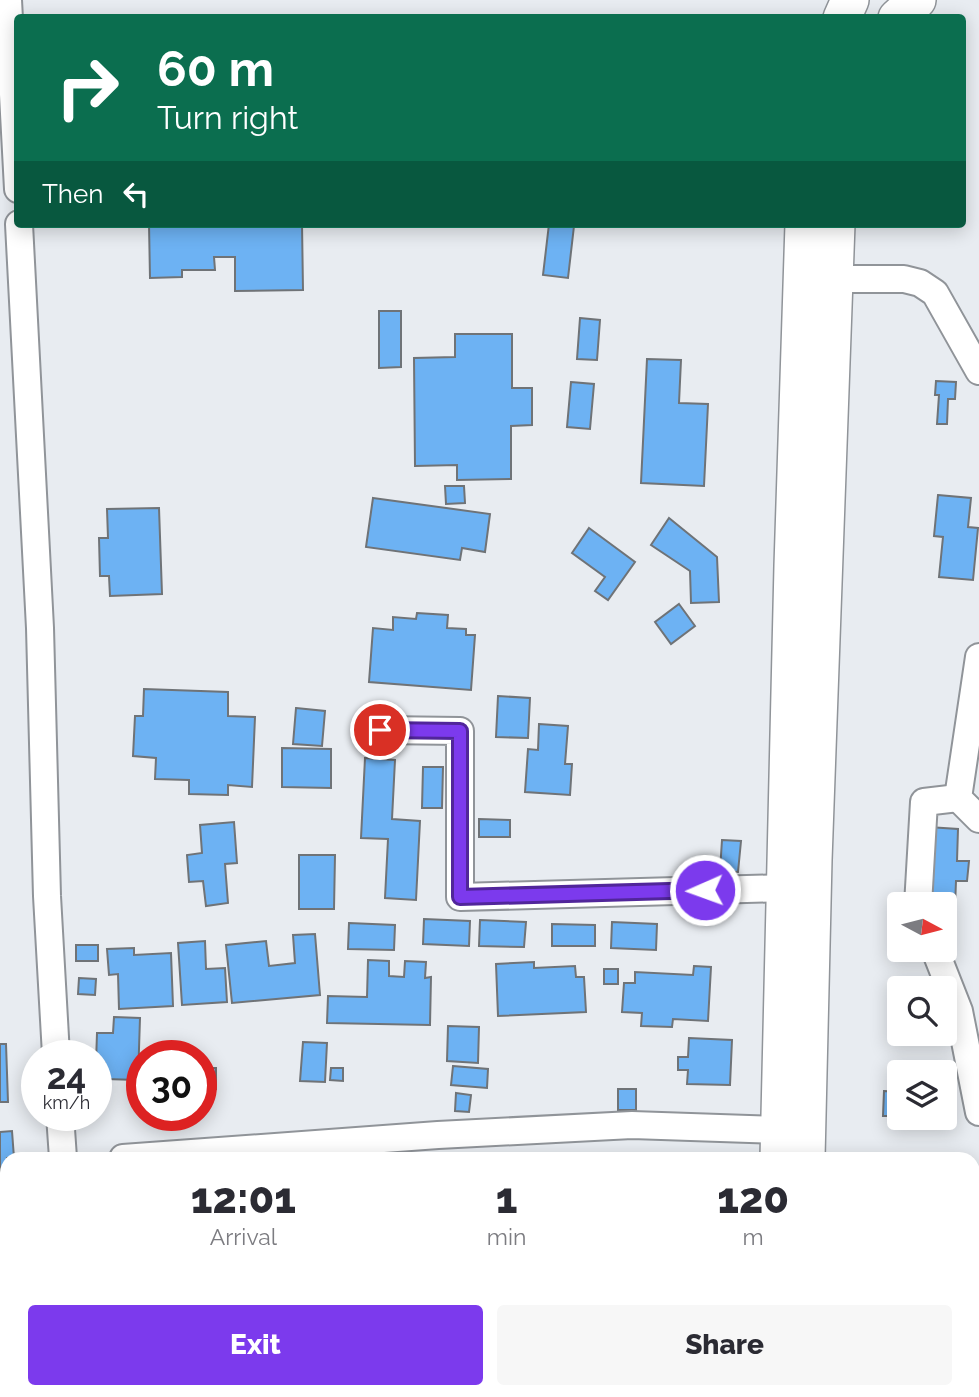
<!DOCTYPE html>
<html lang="en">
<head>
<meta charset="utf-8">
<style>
	:root { --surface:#fff; --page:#f7f7f7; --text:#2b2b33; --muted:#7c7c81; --accent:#7c3aed }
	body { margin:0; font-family:Raleway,sans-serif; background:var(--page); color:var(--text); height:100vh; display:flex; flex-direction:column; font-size:26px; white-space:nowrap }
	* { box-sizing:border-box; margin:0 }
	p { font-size:23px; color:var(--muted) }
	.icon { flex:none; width:38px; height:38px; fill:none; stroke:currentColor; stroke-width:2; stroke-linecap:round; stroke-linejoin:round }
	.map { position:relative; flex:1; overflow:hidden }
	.details { position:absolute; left:0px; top:1152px; width:980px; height:247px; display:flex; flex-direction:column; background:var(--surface); border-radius:21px 21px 0 0; box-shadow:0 4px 18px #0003 }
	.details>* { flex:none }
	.banner { position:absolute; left:14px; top:14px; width:952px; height:214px; border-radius:7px; box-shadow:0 4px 18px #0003; background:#0b6e4f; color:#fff; overflow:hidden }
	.needle { width:46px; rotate:97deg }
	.buttons { position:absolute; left:887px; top:892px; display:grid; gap:14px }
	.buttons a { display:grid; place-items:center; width:70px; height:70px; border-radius:7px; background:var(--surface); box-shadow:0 4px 18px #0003; font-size:35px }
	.speed { position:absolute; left:21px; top:1040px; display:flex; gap:14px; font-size:35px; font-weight:700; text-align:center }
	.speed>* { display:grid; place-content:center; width:91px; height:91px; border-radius:50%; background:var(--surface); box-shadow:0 4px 18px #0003; line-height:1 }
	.speed small { font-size:18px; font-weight:400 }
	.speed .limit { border:10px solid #d22; background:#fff; color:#111 }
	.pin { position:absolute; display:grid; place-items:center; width:60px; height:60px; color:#fff; margin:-30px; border:4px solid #fff; border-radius:50%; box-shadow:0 2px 7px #0007 }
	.me { position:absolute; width:77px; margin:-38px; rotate:268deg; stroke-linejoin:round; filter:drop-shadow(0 0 5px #0008) }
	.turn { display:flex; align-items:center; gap:24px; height:147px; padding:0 28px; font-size:32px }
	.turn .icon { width:91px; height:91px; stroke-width:2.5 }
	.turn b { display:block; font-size:49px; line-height:60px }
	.then { display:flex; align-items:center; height:66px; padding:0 28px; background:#0003; gap:14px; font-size:26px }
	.eta { display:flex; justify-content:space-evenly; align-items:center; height:119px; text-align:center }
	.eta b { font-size:42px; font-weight:800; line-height:49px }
	.cta { display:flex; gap:14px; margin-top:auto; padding:14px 28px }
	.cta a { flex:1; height:80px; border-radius:7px; background:var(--accent); color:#fff; font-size:28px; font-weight:800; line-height:80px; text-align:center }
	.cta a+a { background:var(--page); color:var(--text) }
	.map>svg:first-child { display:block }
	.building { fill:#6db2f3; stroke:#6f7377; stroke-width:2 }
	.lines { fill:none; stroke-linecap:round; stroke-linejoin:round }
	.minor-casing { stroke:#909499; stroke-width:30 }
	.secondary-casing { stroke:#909499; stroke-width:40 }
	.minor { stroke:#fff; stroke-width:26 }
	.secondary { stroke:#fff; stroke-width:37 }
	.route-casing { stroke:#51269a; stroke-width:18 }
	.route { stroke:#7c3aed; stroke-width:12 }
</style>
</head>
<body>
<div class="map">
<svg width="979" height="1397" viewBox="0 0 979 1397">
	<rect width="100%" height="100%" fill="#e8ecf1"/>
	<g class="building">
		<polygon points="149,224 213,224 213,226 224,226 236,225 236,224 302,224 303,290 235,291 235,257 214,257 215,270 182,270 182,277 150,278"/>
		<polygon points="549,224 574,226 568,278 543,275"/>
		<polygon points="379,311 401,311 401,367 379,368"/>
		<polygon points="580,318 600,320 597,360 577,359"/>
		<polygon points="455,334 512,334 512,388 532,388 532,425 511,426 511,479 457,480 457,465 415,466 414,358 455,357"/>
		<polygon points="647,359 681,360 679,403 708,404 704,486 641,483"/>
		<polygon points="936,381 956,382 955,399 948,399 947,424 937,424 939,395 935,395"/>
		<polygon points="571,382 594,384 590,429 567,427"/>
		<polygon points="445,486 464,486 465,503 446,504"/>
		<polygon points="938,495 971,498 968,527 978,528 973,580 939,577 943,537 934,536"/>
		<polygon points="373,498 490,514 485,552 462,548 460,560 366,547"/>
		<polygon points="159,508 162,594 110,596 109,576 100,576 99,538 108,538 107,509"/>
		<polygon points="669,518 717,557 719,602 691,603 690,571 651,545"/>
		<polygon points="589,528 635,562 608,600 595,591 605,577 572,553"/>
		<polygon points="679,604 695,626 671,644 655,622"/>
		<polygon points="417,613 448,615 447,628 466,629 466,635 475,635 471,690 369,682 373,628 393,630 393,617 416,619"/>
		<polygon points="144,689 228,692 228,716 255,717 252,787 228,785 228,795 189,794 189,780 155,779 156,758 133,756 135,716 143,716"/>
		<polygon points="498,696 530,698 528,738 496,737"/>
		<polygon points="296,708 325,711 322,746 293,744"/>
		<polygon points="539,724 568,726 565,764 572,764 570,795 525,792 528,749 538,750"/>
		<polygon points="282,748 331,749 331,788 282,787"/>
		<polygon points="365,758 395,760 392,819 420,821 416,900 385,898 388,839 361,838"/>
		<polygon points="423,767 443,767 442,808 422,808"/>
		<polygon points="479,819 510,820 510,837 479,837"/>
		<polygon points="234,822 237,863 225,864 228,903 206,906 203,881 189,882 187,855 202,853 200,825"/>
		<polygon points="928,827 958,829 957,861 969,861 967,881 956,881 955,907 945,907 945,905 930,905"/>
		<polygon points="722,840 741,841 738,872 720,871"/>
		<polygon points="299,855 335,855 334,909 299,909"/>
		<polygon points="424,919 470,921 469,946 423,944"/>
		<polygon points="480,920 526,922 524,947 479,946"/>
		<polygon points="612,922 657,924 656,950 611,948"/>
		<polygon points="349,923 395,925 394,950 348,949"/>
		<polygon points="552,924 595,925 595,946 552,946"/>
		<polygon points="315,934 320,995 232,1003 226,945 266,941 269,966 295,963 293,935"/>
		<polygon points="205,941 206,969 225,968 227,1002 182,1005 178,943"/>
		<rect x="76" y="945" width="22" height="16"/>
		<polygon points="134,948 134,955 171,953 173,1006 119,1009 118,974 109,975 107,949"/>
		<polygon points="368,960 389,961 389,976 404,977 405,961 426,962 425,978 431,977 430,1025 327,1023 328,996 367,997"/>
		<polygon points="534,962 534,968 575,966 576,977 584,977 586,1012 498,1016 496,964"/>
		<polygon points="694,966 711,967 708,1021 673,1019 672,1027 641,1026 642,1013 622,1012 624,983 635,983 635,972 693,975"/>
		<rect x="604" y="969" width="14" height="15"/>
		<polygon points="79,978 96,979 95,995 78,994"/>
		<polygon points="114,1017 140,1018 138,1080 105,1079 105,1063 96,1063 97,1033 113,1033"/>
		<polygon points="448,1026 479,1027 478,1063 447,1061"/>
		<polygon points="689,1038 732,1040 730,1085 687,1084 688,1070 678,1070 678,1057 688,1057"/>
		<polygon points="303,1042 327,1043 325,1082 300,1081"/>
		<polygon points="0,1044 6,1044 8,1102 0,1102"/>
		<polygon points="453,1066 488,1069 487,1088 451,1085"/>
		<rect x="201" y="1068" width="15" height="21"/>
		<polygon points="331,1068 343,1068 343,1081 330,1080"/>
		<rect x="618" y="1089" width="18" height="21"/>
		<polygon points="884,1091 900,1092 900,1116 883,1116"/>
		<polygon points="456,1093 471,1095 469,1112 455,1111"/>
		<polygon points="12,1131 14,1158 7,1158 7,1191 0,1191 0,1132"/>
		<polygon points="973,1244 979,1245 979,1397 911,1397 911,1391 973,1391"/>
		<polygon points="0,1292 7,1292 7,1379 0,1380"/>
		<rect x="460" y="1391" width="45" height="6"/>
	</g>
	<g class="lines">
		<g class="minor-casing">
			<g id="minor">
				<polyline points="8,0 18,189"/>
				<polyline points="19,224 40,628 47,896 56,1055"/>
				<polyline points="834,279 904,279 920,283 935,293 979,371"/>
				<polyline points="979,657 958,798 979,819"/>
				<polyline points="380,730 460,731 460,897 786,888"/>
				<polyline points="918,905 924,802 958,798"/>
				<polyline points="935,950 959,1011 979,1112"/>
				<polyline points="60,1115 63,1158"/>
				<polyline points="123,1158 438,1135 632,1125 779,1130"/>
				<polyline points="70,1391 71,1397"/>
			</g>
		</g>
		<g class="secondary-casing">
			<g id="secondary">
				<polyline points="842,18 850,0"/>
				<polyline points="897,18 917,0"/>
				<polyline points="779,1158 793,566 804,224"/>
				<polyline points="806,1158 813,860 836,224"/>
				<polyline points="773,1397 773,1391"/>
				<polyline points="803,1397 803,1391"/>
			</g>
		</g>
		<use href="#minor" class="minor"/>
		<use href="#secondary" class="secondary"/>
	</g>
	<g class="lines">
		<g class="route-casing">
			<polyline id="route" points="380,730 460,731 460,897 705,890"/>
		</g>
		<use href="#route" class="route"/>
	</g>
</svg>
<div class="buttons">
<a><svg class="needle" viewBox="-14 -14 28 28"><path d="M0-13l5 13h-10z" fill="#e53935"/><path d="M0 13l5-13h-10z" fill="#7c7c81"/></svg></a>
<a><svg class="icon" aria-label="search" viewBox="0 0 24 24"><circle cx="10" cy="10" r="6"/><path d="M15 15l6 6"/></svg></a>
<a><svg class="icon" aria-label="layers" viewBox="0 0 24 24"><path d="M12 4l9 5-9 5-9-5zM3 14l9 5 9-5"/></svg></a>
</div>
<div class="speed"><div>24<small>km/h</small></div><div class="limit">30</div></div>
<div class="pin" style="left:380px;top:730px;background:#d93025"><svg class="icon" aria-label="arrive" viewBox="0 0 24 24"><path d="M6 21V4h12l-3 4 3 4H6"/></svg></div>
<svg class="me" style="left:705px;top:890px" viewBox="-20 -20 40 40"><circle r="17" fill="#7c3aed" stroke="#fff" stroke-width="3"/><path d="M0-11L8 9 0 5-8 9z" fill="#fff"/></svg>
<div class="banner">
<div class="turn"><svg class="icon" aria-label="right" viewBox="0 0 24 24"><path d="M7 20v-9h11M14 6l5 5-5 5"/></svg><div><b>60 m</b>Turn right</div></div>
<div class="then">Then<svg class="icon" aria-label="left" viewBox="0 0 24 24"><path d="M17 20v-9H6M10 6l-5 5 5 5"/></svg></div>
</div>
<section class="details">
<div class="eta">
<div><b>12:01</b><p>Arrival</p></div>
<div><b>1</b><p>min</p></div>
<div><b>120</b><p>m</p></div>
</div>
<div class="cta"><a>Exit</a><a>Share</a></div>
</section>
</div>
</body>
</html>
